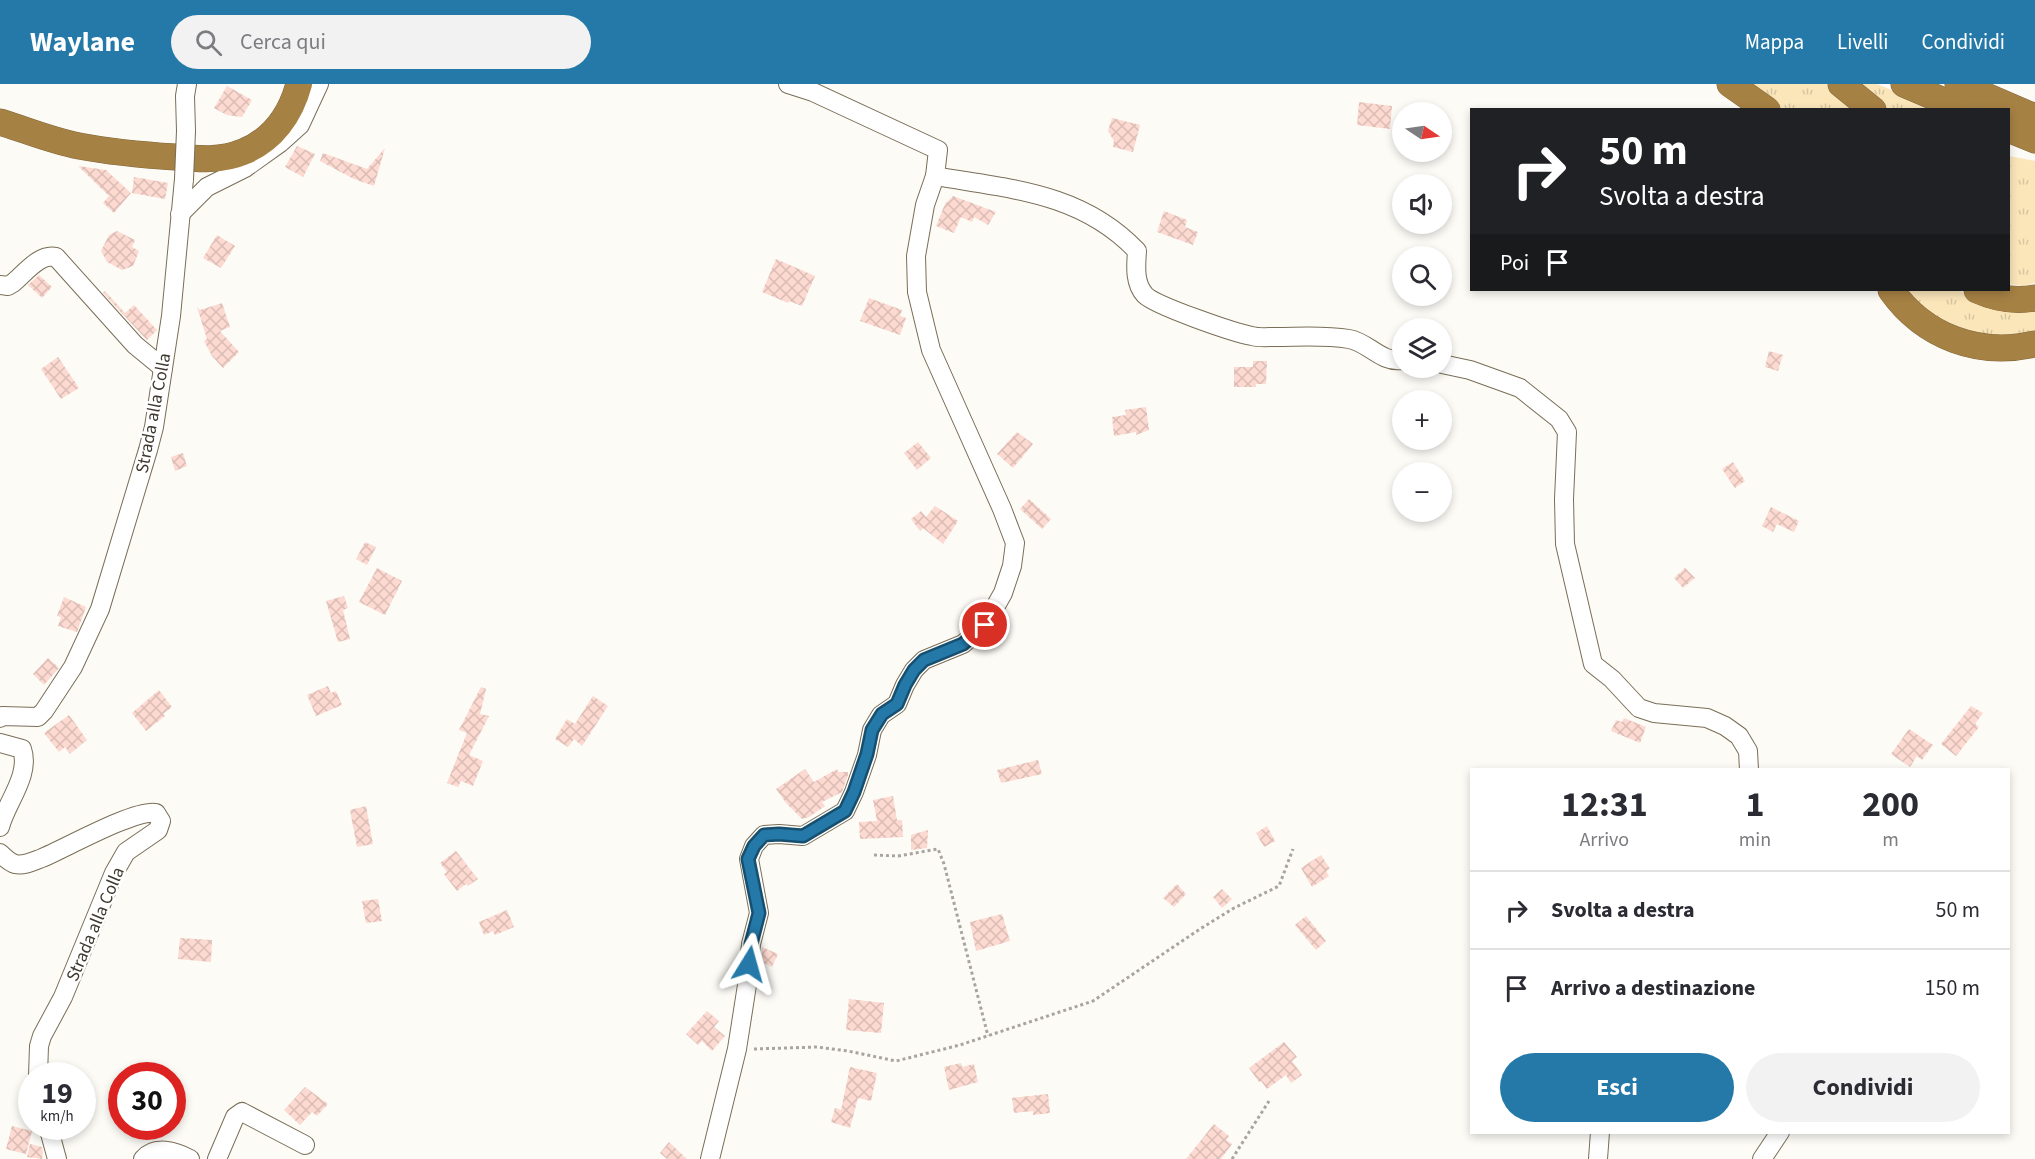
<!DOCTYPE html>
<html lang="it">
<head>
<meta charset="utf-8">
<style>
	:root { --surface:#fff; --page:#f2f2f3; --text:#2b2b33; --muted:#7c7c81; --line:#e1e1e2; --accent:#2479a9 }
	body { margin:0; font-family:"Source Sans 3",sans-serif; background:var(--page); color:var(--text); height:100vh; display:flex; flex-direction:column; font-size:22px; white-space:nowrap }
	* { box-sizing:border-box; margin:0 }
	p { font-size:20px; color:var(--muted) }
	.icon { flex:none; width:33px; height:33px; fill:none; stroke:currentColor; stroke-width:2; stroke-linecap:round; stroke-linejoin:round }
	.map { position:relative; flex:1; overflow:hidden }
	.drawer { position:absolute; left:1470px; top:684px; width:540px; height:366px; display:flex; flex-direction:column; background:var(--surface); border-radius:0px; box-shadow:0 3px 9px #0003 }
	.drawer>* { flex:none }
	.guide { position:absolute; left:1470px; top:24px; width:540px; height:183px; border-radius:0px; box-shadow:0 3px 9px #0003; background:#202124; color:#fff; overflow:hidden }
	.needle { width:39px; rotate:103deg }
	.fabs { position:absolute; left:1392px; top:18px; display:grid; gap:12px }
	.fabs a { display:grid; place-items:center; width:60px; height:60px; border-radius:50%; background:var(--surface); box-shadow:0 3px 9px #0003; font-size:30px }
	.speed { position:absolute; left:18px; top:978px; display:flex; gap:12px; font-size:30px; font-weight:700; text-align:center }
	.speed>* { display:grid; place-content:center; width:78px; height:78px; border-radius:50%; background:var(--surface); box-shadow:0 3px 9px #0003; line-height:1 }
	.speed small { font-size:15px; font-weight:400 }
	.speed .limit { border:9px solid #d22; background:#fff; color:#111 }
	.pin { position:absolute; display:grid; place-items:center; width:51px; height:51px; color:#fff; margin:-26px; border:3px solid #fff; border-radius:50%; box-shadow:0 2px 6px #0007 }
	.me { position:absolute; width:66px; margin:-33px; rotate:8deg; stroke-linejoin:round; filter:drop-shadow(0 0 4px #0008) }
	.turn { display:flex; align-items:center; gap:21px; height:126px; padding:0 30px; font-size:27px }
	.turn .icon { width:78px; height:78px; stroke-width:2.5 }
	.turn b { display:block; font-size:42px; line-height:51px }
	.then { display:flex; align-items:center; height:57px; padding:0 30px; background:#0003; gap:12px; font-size:22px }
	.eta { display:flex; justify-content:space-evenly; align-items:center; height:102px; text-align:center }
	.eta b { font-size:36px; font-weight:700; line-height:42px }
	.action { display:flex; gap:12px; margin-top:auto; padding:12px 30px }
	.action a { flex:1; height:69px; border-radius:36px; background:var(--accent); color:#fff; font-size:24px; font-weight:700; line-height:69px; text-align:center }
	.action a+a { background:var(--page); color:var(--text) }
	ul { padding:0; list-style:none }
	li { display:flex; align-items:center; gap:18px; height:78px; padding:0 30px; border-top:2px solid var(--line) }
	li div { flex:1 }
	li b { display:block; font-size:22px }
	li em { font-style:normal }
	header { display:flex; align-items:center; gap:36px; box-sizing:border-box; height:84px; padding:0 30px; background:var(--accent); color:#fff }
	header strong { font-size:28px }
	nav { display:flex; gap:33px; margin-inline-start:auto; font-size:21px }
	.search { width:420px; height:54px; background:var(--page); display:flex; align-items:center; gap:15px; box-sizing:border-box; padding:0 21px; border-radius:33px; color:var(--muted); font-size:22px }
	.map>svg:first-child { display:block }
	.grass { fill:url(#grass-tufts) }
	.building { fill:url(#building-cross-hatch) }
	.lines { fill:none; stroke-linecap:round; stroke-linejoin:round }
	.minor-casing { stroke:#796e57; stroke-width:20 }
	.highway-casing { stroke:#82683d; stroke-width:27 }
	.path { stroke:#a8a59e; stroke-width:3; stroke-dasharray:3 3; stroke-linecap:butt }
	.minor { stroke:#fff; stroke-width:18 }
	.highway { stroke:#a68144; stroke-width:26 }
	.minor-bridge-casing { stroke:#796e57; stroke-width:20; stroke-linecap:butt }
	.minor-bridge { stroke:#fff; stroke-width:18 }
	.route-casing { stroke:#174f6e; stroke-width:15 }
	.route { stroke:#2479a9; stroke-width:10 }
	.labels { text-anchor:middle; stroke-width:5; stroke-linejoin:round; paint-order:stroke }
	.street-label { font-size:18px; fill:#3e392f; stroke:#fff }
</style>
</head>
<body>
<header>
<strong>Waylane</strong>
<div class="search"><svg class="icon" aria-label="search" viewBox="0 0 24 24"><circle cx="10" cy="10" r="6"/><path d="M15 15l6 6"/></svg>Cerca qui</div>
<nav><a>Mappa</a><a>Livelli</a><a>Condividi</a></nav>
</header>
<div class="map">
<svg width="2035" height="1075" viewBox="0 0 2035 1075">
	<defs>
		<pattern id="grass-tufts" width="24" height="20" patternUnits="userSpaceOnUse" patternTransform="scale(1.5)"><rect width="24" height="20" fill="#fbe6ba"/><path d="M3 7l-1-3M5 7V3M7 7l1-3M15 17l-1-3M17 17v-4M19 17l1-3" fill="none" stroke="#d8c6a0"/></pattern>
		<pattern id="building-cross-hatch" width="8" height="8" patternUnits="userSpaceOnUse" patternTransform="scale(1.5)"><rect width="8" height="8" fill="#fddad1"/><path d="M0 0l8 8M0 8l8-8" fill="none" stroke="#dabcb4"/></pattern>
	</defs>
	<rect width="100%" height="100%" fill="#fdfbf6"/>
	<g class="grass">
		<polygon points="1744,0 1826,0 1860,25 1781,25"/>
		<polygon points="1855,0 1877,0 1938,25 1883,25"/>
		<polygon points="2009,72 2035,77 2035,199 2024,202 2009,200"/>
		<polygon points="1900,206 1959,206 1975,216 2035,224 2035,253 1954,250"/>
	</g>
	<g class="building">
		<polygon points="227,2 252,16 242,33 227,31 214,24"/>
		<polygon points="1359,18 1392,22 1390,45 1357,41"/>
		<polygon points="1112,34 1140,41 1133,68 1113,63 1114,57 1108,47"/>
		<polygon points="297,62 315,70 303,93 285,83"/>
		<polygon points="385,64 374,102 354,95 320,77 323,69 367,85"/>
		<polygon points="78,82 106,86 131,109 114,129 103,119 109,112"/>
		<polygon points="134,93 168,99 165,115 132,109"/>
		<polygon points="953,112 996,128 988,141 974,133 972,138 961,133 954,149 936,142 945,120"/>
		<polygon points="1164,127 1187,136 1185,143 1198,148 1193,161 1157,148"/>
		<polygon points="117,147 135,156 132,163 139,167 133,182 122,186 107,178 101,167 109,151"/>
		<polygon points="217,151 235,162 221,184 203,174"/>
		<polygon points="776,175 815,192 802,222 789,217 788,219 762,208"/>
		<polygon points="39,191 52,203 42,214 28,201"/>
		<polygon points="105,207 125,229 134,221 157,246 147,256 103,209"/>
		<polygon points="869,214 902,226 900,232 906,234 900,251 860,237"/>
		<polygon points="222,219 230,243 220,247 239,268 223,284 212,272 204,257 207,255 197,223 200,226"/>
		<polygon points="1769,267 1783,271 1778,287 1765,283"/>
		<polygon points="58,273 79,304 61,315 41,285"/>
		<polygon points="1253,277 1267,277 1266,300 1256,300 1256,303 1234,303 1234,283 1253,283"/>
		<polygon points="1146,323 1149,346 1136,351 1136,348 1114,352 1112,333 1126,331 1125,326"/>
		<polygon points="1017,348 1033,360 1013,384 997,370"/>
		<polygon points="918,358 931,374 917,386 904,369"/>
		<polygon points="183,369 187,382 175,387 171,373"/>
		<polygon points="1733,378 1745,397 1735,404 1722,385"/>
		<polygon points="1029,415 1051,435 1042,445 1020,425"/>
		<polygon points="935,422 958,437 943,460 923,444 920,447 911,435 921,427 926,433"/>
		<polygon points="1771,423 1799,437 1794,448 1777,440 1773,448 1762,442"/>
		<polygon points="365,458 376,463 367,481 356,475"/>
		<polygon points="377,484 402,497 385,531 359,518"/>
		<polygon points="1685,484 1695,494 1683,504 1674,494"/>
		<polygon points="344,512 348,524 343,526 350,555 338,558 326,517"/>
		<polygon points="64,513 86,523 77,548 58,542 61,533 57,532"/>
		<polygon points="48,574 59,584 44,601 33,590"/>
		<polygon points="328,602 331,609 336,607 342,621 316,632 307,611"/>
		<polygon points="481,603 486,605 480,630 489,632 469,671 483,677 473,702 461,697 458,703 447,699 467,649 459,646"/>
		<polygon points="159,606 172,623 163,630 165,632 146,647 132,629"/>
		<polygon points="593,612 608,622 582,662 574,655 568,663 555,655 567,635 575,640"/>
		<polygon points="1971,622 1983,629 1975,640 1979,643 1956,672 1941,660"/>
		<polygon points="69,631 87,656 70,670 65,663 59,668 44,649"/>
		<polygon points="1624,634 1646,643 1640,659 1611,647 1616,636 1622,638"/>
		<polygon points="1909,645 1933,661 1922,676 1917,672 1910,683 1891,670"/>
		<polygon points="1038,676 1042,690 1001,699 997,686"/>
		<polygon points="805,685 814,698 837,685 838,688 848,688 848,691 842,708 822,718 825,722 809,733 802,735 786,719 776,705"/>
		<polygon points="893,712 897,736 902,736 903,753 860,755 859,738 877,737 873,716"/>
		<polygon points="366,722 373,760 357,763 350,726"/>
		<polygon points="1267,742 1275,757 1264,763 1256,749"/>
		<polygon points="928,746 927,764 911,766 911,751"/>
		<polygon points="456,767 478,795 468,802 466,800 457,807 444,790 447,788 440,779"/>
		<polygon points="1321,771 1330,785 1326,787 1329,792 1312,803 1301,784"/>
		<polygon points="1177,800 1186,810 1174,823 1163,814"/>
		<polygon points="1222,805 1232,815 1222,824 1213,813"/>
		<polygon points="378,815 382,837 366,839 362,817"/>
		<polygon points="507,826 514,843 495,851 493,847 484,851 479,838"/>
		<polygon points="1002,830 1010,857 976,867 970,838"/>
		<polygon points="1306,832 1326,857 1316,866 1295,841"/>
		<polygon points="180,854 212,856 211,878 178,875"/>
		<polygon points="762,863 778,870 772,883 761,878"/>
		<polygon points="849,915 884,919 881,949 846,946"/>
		<polygon points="707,927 719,937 714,943 725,952 712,967 702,957 698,961 686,950"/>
		<polygon points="1284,958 1297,973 1292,977 1302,991 1291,999 1286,991 1267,1005 1261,997 1259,998 1249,984"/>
		<polygon points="961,979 962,983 974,980 978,998 949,1006 944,983"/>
		<polygon points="850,983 877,989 871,1017 858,1014 850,1044 831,1038 835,1024 841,1026"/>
		<polygon points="305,1003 328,1020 317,1032 312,1028 300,1041 284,1026"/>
		<polygon points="1048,1010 1050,1029 1033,1031 1033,1027 1014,1029 1012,1014"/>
		<polygon points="1214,1040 1229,1052 1226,1056 1232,1060 1221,1075 1186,1075"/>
		<polygon points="12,1042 32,1047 26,1070 6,1065"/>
		<polygon points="669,1058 687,1075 667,1075 660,1069"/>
		<polygon points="30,1060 42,1063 43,1068 42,1075 27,1073"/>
	</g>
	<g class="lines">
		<g class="minor-casing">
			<g id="minor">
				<path d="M788 0 813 8 938 66 935 92C1009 105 1081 108 1137 167 1136 181 1134 199 1145 211 1156 222 1235 249 1252 252 1259 254 1268 253 1275 253 1300 253 1324 251 1349 255 1368 258 1381 279 1402 276"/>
				<polyline points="186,47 185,12 187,0"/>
				<polyline points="180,130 207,103 245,84 280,59 300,41 319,0"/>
				<path d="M0 201 8 202 13 199C25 189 40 169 56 173L135 261 163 284"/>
				<polyline points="1442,280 1470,286 1520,304 1559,335 1567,348 1564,415 1565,460 1593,580 1612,595 1639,624 1654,629 1707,634 1725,642 1739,652 1748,667 1749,686"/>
				<polyline points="0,634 2,632 38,633 44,627 73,583 100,525 148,366 154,343 171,232 184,95"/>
				<path d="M0 659 22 665C31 691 6 719 0 743"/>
				<path d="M0 769C4 773 9 778 15 780 24 782 34 777 42 774 66 764 135 725 156 729L161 737 158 746 126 768 114 789 63 913 42 952 39 962 38 992"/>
				<polyline points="48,1042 57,1075"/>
				<path d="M143 1075C155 1061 175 1067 190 1075"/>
				<polyline points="217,1075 235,1033 242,1028 305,1061"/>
				<polyline points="710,1075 737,965 747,901 751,860 759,829 749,775 754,762 764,751 779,750 803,752 845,727 854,708 867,671 872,646 881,631 897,620 905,601 914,586 924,576 963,560 985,541 1003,509 1012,482 1015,459 1002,425 931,266 917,208 916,172 925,121 935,92"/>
				<polyline points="1598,1075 1600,1048"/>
				<polyline points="1762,1075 1780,1048"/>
			</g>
		</g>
		<g class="highway-casing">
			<g id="highway">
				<polyline points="1730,0 1767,26"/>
				<polyline points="1841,0 1873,26"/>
				<polyline points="1904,0 1965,26"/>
				<polyline points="1958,0 2035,33"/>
				<path d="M0 38C26 46 52 57 79 62 111 68 143 71 175 73 198 75 222 77 243 68 273 56 291 30 299 0"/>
				<polyline points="2008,45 2035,56"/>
				<path d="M1891 206C1924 253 1979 273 2035 260"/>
				<path d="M1977 206C1995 214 2014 218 2035 214"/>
			</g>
		</g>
		<g class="path">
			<polyline points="874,771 898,772 938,765 944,780 988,952"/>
			<polyline points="754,965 817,963 848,967 896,977 960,961 1093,917 1200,845 1234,824 1279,802 1293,765"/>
			<polyline points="1232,1075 1269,1017"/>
		</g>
		<use href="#minor" class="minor"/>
		<use href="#highway" class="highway"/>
		<g class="minor-bridge-casing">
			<polyline id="minor-bridge" points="184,95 186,47"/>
		</g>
		<use href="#minor-bridge" class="minor-bridge"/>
	</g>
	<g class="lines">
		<g class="route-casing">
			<polyline id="route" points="749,880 751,860 759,829 748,775 754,762 764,751 779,750 803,752 845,727 854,708 867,670 872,646 882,630 897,620 905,601 914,586 924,576 963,560 985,541"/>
		</g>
		<use href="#route" class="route"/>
	</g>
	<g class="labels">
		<g class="street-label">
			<text transform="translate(153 329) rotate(-79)" y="6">Strada alla Colla</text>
			<text transform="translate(95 840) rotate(-67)" y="6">Strada alla Colla</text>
		</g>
	</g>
</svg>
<div class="fabs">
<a><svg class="needle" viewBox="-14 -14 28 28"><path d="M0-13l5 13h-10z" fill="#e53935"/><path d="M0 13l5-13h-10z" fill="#7c7c81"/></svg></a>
<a><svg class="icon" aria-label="sound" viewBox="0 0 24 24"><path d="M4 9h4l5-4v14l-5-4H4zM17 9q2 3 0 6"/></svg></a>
<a><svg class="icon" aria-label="search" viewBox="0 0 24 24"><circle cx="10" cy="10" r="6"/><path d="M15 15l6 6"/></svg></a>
<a><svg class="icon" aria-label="layers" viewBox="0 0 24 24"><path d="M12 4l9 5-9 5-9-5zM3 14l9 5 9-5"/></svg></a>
<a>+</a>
<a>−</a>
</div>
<div class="speed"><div>19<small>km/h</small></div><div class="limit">30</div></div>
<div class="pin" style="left:985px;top:541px;background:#d93025"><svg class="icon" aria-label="arrive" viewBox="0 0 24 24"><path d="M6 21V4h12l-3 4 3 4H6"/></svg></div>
<svg class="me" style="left:749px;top:880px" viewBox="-20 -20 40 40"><path d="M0-17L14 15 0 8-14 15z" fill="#2479a9" stroke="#fff" stroke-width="4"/></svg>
<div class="guide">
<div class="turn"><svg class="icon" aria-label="right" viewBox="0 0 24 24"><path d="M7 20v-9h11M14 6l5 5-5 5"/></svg><div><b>50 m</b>Svolta a destra</div></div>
<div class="then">Poi<svg class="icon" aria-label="arrive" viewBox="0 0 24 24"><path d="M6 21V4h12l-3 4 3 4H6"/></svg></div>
</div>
<section class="drawer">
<div class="eta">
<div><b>12:31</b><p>Arrivo</p></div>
<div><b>1</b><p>min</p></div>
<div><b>200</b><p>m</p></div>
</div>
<ul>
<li><svg class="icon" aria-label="right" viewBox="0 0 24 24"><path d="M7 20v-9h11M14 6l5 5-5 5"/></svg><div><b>Svolta a destra</b></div><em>50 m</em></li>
<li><svg class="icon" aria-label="arrive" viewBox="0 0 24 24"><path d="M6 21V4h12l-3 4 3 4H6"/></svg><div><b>Arrivo a destinazione</b></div><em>150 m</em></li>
</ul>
<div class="action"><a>Esci</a><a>Condividi</a></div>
</section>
</div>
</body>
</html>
